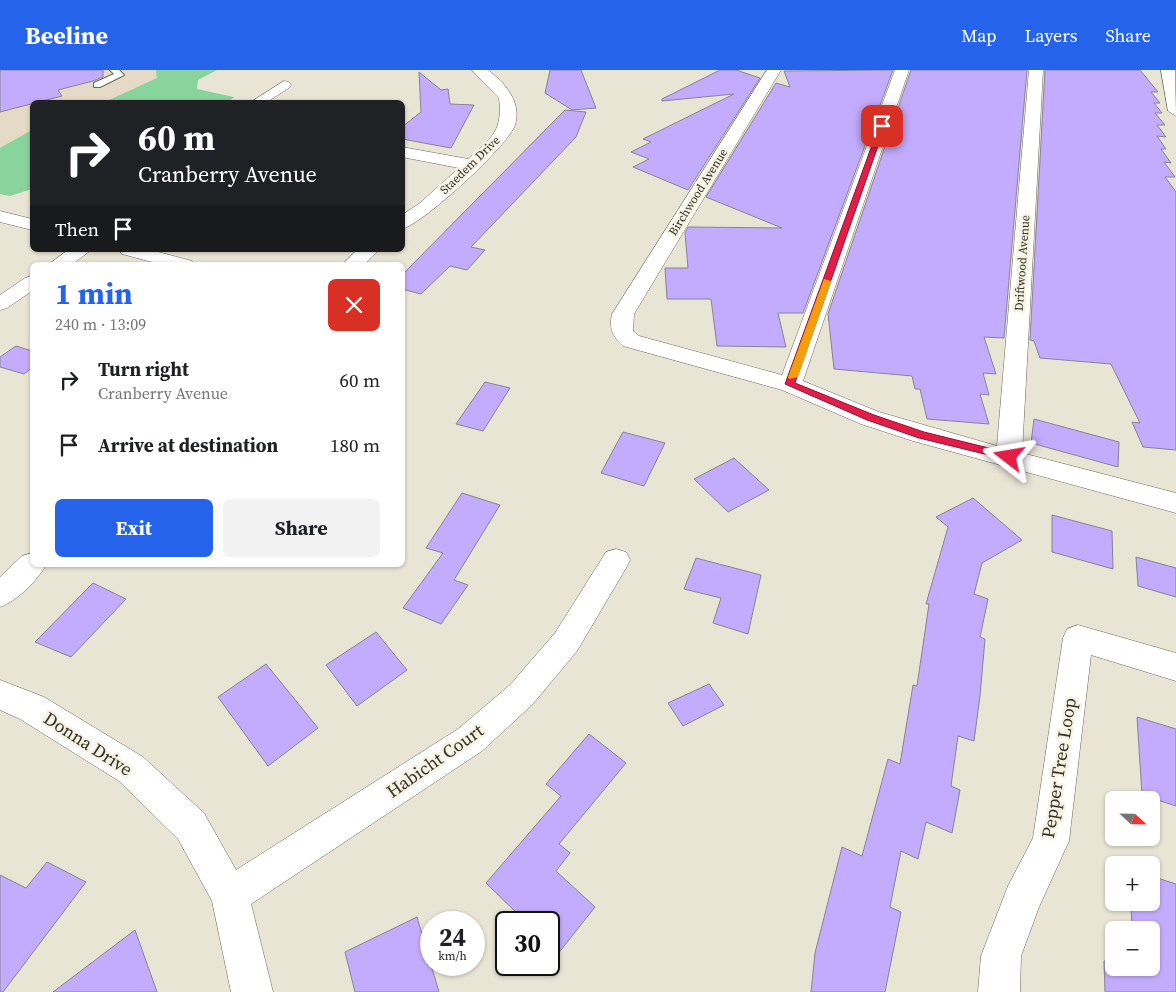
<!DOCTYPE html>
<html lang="en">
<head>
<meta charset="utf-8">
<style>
	:root { --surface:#fff; --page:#f2f2f2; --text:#202124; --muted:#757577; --accent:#2563eb }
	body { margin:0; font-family:"Source Serif 4",serif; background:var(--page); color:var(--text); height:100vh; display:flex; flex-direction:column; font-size:19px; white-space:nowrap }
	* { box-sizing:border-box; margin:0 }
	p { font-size:16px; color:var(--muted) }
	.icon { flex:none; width:28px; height:28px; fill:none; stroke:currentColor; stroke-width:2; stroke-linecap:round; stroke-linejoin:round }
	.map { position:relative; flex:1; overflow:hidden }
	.sheet { position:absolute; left:30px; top:192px; width:375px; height:305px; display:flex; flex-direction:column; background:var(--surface); border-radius:8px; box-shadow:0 1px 4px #0004 }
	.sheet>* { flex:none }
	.banner { position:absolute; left:30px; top:30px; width:375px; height:152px; border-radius:8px; box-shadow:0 1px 4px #0004; background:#202124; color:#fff; overflow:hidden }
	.needle { width:32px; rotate:112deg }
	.controls { position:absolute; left:1105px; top:721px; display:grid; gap:10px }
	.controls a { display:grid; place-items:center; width:55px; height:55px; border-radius:8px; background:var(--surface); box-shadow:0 1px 4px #0004; font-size:25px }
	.speed { position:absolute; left:420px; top:841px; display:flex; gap:10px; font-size:25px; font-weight:700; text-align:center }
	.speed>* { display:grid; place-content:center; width:65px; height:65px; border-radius:50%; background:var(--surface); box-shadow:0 1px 4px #0004; line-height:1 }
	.speed small { font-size:12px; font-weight:400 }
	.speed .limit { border:2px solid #111; border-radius:8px; background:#fff; color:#111 }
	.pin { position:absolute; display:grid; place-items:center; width:42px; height:42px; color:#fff; margin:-21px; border-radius:10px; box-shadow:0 2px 8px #0006 }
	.me { position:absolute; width:55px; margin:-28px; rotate:284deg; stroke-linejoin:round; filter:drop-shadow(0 0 4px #0008) }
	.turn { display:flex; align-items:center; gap:18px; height:105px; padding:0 25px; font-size:22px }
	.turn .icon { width:65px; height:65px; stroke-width:2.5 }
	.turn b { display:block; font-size:35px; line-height:42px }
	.then { display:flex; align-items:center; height:48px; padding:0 25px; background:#0003; gap:10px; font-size:19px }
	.round { display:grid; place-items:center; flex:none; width:52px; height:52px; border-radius:8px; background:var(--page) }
	.headline { display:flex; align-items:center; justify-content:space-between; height:85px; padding:0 25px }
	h1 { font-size:30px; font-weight:700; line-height:38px; color:var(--accent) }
	.button { display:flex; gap:10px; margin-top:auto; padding:10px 25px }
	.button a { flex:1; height:58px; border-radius:8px; background:var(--accent); color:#fff; font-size:20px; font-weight:700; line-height:58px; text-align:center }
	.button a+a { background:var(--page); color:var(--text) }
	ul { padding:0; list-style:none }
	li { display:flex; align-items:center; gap:15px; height:65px; padding:0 25px }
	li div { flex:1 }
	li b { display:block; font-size:19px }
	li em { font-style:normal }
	header { display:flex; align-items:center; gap:30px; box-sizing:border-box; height:70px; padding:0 25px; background:var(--accent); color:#fff }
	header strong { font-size:24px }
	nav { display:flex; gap:28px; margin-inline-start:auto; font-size:18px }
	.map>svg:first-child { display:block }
	.education { fill:#e5dac5 }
	.green { fill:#89d39d }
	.building { fill:#c3acfd; stroke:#888493 }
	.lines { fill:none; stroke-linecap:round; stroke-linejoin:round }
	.lane-casing { stroke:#6b685a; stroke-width:2 }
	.street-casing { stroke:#6b685a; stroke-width:1 }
	.lane { fill:#fff; fill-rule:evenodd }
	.street { fill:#fff; fill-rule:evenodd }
	.route { fill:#e11d48; stroke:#92132f }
	.slow { fill:#f59e0b }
	.labels { text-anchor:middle; stroke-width:5; stroke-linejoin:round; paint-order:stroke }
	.far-street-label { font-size:12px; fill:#32312b; stroke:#f6f3e2 }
	.near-street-label { font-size:18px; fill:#32312b; stroke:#f6f3e2 }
</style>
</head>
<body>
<header>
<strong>Beeline</strong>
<nav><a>Map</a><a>Layers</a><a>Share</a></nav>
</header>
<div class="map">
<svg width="1176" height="922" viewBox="0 0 1176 922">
	<rect width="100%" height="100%" fill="#e9e5d5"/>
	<polygon class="education" points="0,0 213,0 152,32 32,32 32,97 0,114"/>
	<g class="green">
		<polygon points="156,0 217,0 198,10 197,19 234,27 228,32 198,30 194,32 105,32 157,8"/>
		<polygon points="32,60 32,119 10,126 0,124 0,78"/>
	</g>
	<g class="building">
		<polygon points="0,0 103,0 103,7 93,11 58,20 62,26 0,42"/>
		<polygon points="550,0 581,0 596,38 572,40 545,23"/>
		<polygon points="720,0 736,0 760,8 688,120 633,97 649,89 631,82 651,72 643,69 734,24 662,31 662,29"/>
		<polygon points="893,0 803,243 778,243 786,277 717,276 711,229 667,229 665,198 688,198 685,163 688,157 782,158 706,127 776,13 790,17 784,1"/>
		<polygon points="911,0 1027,0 1004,268 984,267 996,304 983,303 989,325 980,324 989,354 927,349 920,319 915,319 912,306 834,299 828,244"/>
		<polygon points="1045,0 1140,0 1158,22 1151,22 1160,33 1154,33 1162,43 1155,43 1165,55 1157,55 1166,67 1157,66 1166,79 1161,79 1171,93 1164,92 1175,107 1165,107 1176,122 1176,380 1143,377 1132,352 1140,353 1111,294 1040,288 1034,271 1030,270"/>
		<polygon points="419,2 441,20 448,19 450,34 474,35 451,78 402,69 402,57 421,42"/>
		<polygon points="565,40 586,42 576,67 471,177 485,180 467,200 450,196 421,224 402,219 402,205"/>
		<polygon points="16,276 32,281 32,298 24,304 0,297 0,287"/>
		<polygon points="485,312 510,318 483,361 456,354"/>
		<polygon points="1034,349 1119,372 1118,397 1031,373"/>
		<polygon points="623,362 665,373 644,416 601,403"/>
		<polygon points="734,388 769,420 728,442 694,409"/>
		<polygon points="462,423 500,435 454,510 468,515 441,554 403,538 443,483 426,478"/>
		<polygon points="973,428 1022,470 982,493 974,524 988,529 980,567 985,569 980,626 974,671 958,666 951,716 960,720 952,763 926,752 918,789 901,781 890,837 901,842 885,922 811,922 815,883 842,777 862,786 888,689 900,694 913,615 917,616 929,534 926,534 948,457 936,447"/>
		<polygon points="1052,445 1112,461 1113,499 1052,482"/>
		<polygon points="1136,487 1176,498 1176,527 1138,516"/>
		<polygon points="696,488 761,505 748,564 713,553 721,528 684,519"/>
		<polygon points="93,513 126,529 71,587 35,572"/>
		<polygon points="376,562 407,600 357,636 326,595"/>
		<polygon points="266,594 318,658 268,696 218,627"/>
		<polygon points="709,614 724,635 683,656 668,633"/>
		<polygon points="1137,647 1176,659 1176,736 1142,725"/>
		<polygon points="589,664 626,693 559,774 570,783 556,801 595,837 549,895 549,852 526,852 486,813 561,726 546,714"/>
		<polygon points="47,792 86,812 3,922 0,922 0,805 26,818"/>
		<polygon points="1151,806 1176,814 1176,922 1105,922 1104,891 1114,895 1114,898 1134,902 1134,898 1151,898 1151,860 1132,860 1131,832 1151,832"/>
		<polygon points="417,847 439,922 355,922 345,882"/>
		<polygon points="135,860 157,922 53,922"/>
	</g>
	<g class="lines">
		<g class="lane-casing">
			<polygon id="lane" points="110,0 119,0 124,5 100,17 94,17 94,13 114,4"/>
		</g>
		<g class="street-casing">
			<g id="street">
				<path d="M472 0H488C505 13 522 32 515 55 509 75 423 154 402 159V145L420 133 459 98 402 87V77L468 89C492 68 503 61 499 28Z"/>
				<path d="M767 0H781L634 244 633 261 639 266 782 305 895 0H909L803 311 879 342 997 376 1029 0H1043L1022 383 1176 423V443L913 371 861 354 782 320 623 276C612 266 609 258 612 244Z"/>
				<polygon points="1161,0 1175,0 1176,46 1168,41"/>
				<polygon points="284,11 289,12 291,15 289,18 267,32 251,32"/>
				<polygon points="0,141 32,149 32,160 0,152"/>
				<polygon points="68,180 91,180 71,195 48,195"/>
				<polygon points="119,180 151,180 192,191 195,195 163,195 122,184"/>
				<polygon points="357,180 379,180 364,195 342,195"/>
				<polygon points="32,206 32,221 7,238 0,240 0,225 25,208"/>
				<polygon points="616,479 626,482 630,490 626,498 577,581 532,635 482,681 251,834 273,922 231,922 212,831 178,769 119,711 20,649 0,640 0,610 44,627 143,687 204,743 236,800 458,659 510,615 555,563 606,482"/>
				<path d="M32 483V495H46C37 511 17 531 0 537V507L22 486Z"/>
				<polygon points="1078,555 1176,583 1176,611 1091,585 1069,771 1039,837 1021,886 1020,922 978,922 981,886 1008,816 1033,768 1063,568 1067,559"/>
			</g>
		</g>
		<use href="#lane" class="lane"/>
		<use href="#street" class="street"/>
	</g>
	<polygon class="route" points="882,54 885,56 795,313 874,345 924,362 1013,384 1013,389 1009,390 919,368 867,350 785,314 879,56"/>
	<polygon class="slow" points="824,209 831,211 798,307 789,309 788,307"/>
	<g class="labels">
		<g class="far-street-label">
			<text transform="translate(470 95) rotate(-44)" y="4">Staedem Drive</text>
			<text transform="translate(698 122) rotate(-58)" y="4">Birchwood Avenue</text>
			<text transform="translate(1022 193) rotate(-86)" y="4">Driftwood Avenue</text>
		</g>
		<g class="near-street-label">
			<text transform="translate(88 674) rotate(33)" y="6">Donna Drive</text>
			<text transform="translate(435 691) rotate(-35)" y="6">Habicht Court</text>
			<text transform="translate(1059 698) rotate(-81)" y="6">Pepper Tree Loop</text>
		</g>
	</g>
</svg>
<div class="controls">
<a><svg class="needle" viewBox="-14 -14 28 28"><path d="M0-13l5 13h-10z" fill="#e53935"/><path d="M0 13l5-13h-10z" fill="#757577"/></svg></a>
<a>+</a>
<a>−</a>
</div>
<div class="speed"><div>24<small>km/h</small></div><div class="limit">30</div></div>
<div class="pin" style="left:882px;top:56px;background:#d93025"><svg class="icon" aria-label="arrive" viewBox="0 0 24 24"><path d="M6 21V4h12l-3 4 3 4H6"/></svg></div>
<svg class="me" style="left:1009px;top:387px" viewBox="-20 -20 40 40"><path d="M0-17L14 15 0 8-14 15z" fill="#e11d48" stroke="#fff" stroke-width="4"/></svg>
<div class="banner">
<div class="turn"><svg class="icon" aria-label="right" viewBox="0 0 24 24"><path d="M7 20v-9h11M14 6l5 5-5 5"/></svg><div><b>60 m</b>Cranberry Avenue</div></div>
<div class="then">Then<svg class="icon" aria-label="arrive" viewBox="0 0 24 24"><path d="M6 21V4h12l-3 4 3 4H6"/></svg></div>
</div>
<section class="sheet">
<div class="headline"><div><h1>1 min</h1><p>240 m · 13:09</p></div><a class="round" style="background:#d93025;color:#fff"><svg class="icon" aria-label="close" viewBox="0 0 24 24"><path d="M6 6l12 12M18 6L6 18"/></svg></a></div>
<ul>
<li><svg class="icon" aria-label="right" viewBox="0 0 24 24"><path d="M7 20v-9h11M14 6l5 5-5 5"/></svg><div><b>Turn right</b><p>Cranberry Avenue</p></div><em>60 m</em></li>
<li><svg class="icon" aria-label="arrive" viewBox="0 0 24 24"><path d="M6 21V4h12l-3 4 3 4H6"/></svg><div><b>Arrive at destination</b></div><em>180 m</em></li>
</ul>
<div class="button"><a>Exit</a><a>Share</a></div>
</section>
</div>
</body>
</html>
